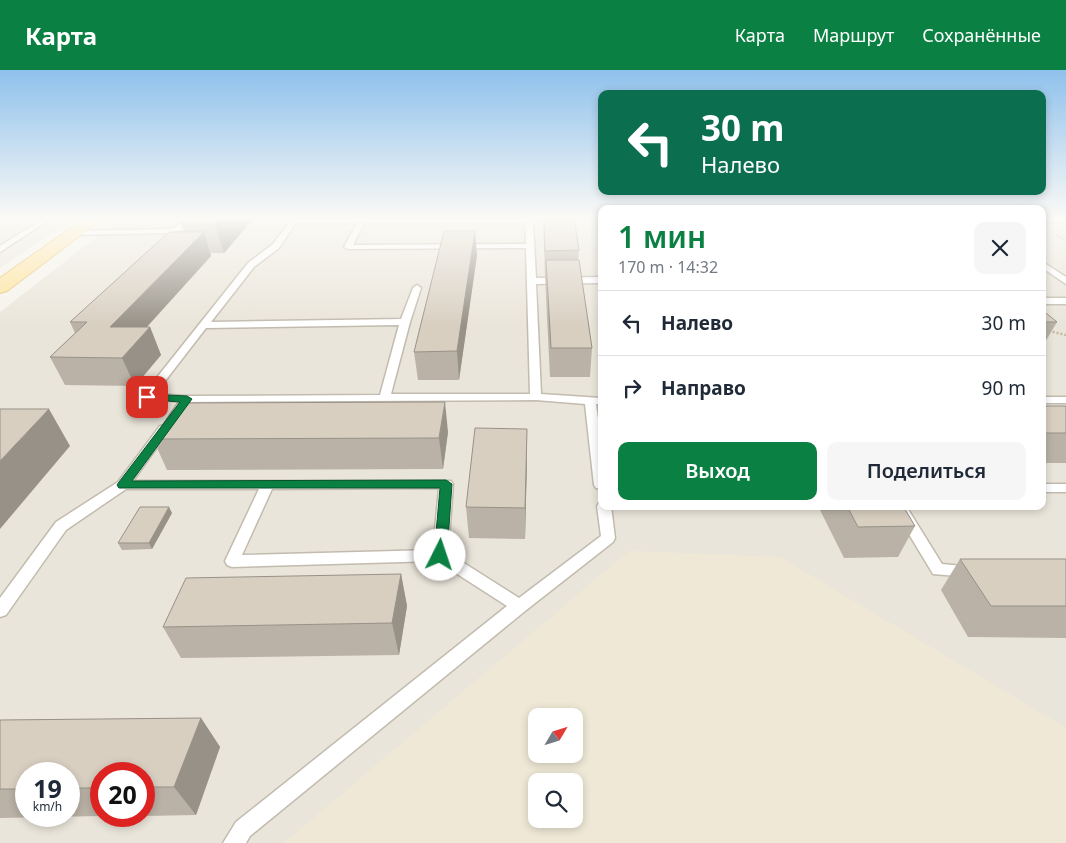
<!DOCTYPE html>
<html lang="ru">
<head>
<meta charset="utf-8">
<style>
	:root { --surface:#fff; --page:#f6f6f7; --text:#1f2937; --muted:#747a83; --line:#e0e1e3; --accent:#0b8043 }
	body { margin:0; font-family:"Noto Sans",sans-serif; background:var(--page); color:var(--text); height:100vh; display:flex; flex-direction:column; font-size:19px; white-space:nowrap }
	* { box-sizing:border-box; margin:0 }
	p { font-size:16px; color:var(--muted) }
	.icon { flex:none; width:28px; height:28px; fill:none; stroke:currentColor; stroke-width:2; stroke-linecap:round; stroke-linejoin:round }
	.map { position:relative; flex:1; overflow:hidden }
	.side { position:absolute; left:598px; top:135px; width:448px; height:305px; display:flex; flex-direction:column; background:var(--surface); border-radius:10px; box-shadow:0 2px 8px #0003 }
	.side>* { flex:none }
	.banner { position:absolute; left:598px; top:20px; width:448px; height:105px; border-radius:10px; box-shadow:0 2px 8px #0003; background:#0b6e4f; color:#fff; overflow:hidden }
	.needle { width:32px; rotate:52deg }
	.tools { position:absolute; left:528px; top:638px; display:grid; gap:10px }
	.tools a { display:grid; place-items:center; width:55px; height:55px; border-radius:10px; background:var(--surface); box-shadow:0 2px 8px #0003; font-size:25px }
	.speed { position:absolute; left:15px; top:692px; display:flex; gap:10px; font-size:25px; font-weight:700; text-align:center }
	.speed>* { display:grid; place-content:center; width:65px; height:65px; border-radius:50%; background:var(--surface); box-shadow:0 2px 8px #0003; line-height:1 }
	.speed small { font-size:12px; font-weight:400 }
	.speed .limit { border:8px solid #d22; background:#fff; color:#111 }
	.pin { position:absolute; display:grid; place-items:center; width:42px; height:42px; color:#fff; margin:-21px; border-radius:10px; box-shadow:0 2px 8px #0006 }
	.me { position:absolute; width:55px; margin:-28px; rotate:4deg; stroke-linejoin:round; filter:drop-shadow(0 0 4px #0008) }
	.turn { display:flex; align-items:center; gap:18px; height:105px; padding:0 20px; font-size:22px }
	.turn .icon { width:65px; height:65px; stroke-width:2.5 }
	.turn b { display:block; font-size:35px; line-height:42px }
	.round { display:grid; place-items:center; flex:none; width:52px; height:52px; border-radius:10px; background:var(--page) }
	.overview { display:flex; align-items:center; justify-content:space-between; height:85px; padding:0 20px }
	h1 { font-size:30px; font-weight:600; line-height:38px; color:var(--accent) }
	.primary-button { display:flex; gap:10px; margin-top:auto; padding:10px 20px }
	.primary-button a { flex:1; height:58px; border-radius:10px; background:var(--accent); color:#fff; font-size:20px; font-weight:600; line-height:58px; text-align:center }
	.primary-button a+a { background:var(--page); color:var(--text) }
	ul { padding:0; list-style:none }
	li { display:flex; align-items:center; gap:15px; height:65px; padding:0 20px; border-top:1px solid var(--line) }
	li div { flex:1 }
	li b { display:block; font-size:19px }
	li em { font-style:normal }
	header { display:flex; align-items:center; gap:30px; box-sizing:border-box; height:70px; padding:0 25px; background:var(--accent); color:#fff }
	header strong { font-size:24px }
	nav { display:flex; gap:28px; margin-inline-start:auto; font-size:18px }
	.map>svg:first-child { display:block }
	.residential { fill:#eae5da; fill-rule:evenodd }
	.education { fill:#efe8d6; fill-rule:evenodd }
	.lines { fill:none; stroke-linecap:round; stroke-linejoin:round }
	.service-casing { stroke:#c2bbae; stroke-width:3 }
	.primary-casing { stroke:#e6c16a; stroke-width:2 }
	.path-far1 { stroke:#c4b79f; stroke-width:2; stroke-dasharray:2 2; stroke-linecap:butt }
	.path { stroke:#c4b79f; stroke-width:2.5; stroke-dasharray:2 2; stroke-linecap:butt }
	.service { fill:#fff; fill-rule:evenodd }
	.primary { fill:#ffe39c; fill-rule:evenodd }
	.wall { fill:#bab2a6; fill-rule:evenodd }
	.shaded-wall { fill:#979187 }
	.building { fill:#d8cfc1; stroke:#979187 }
	.route { fill:#0b8043; stroke:#07532c }
</style>
</head>
<body>
<header>
<strong>Карта</strong>
<nav><a>Карта</a><a>Маршрут</a><a>Сохранённые</a></nav>
</header>
<div class="map">
<svg width="1066" height="773" viewBox="0 0 1066 773">
	<rect width="100%" height="100%" fill="#f6f3ec"/>
	<g class="residential">
		<polygon points="0,148 73,148 0,198"/>
		<path d="M121 148H601V436H1041V148H1066V773H0V242ZM536 646H574V684H536ZM26 704H69V746H26ZM101 704H144V746H101ZM536 711H574V749H536Z"/>
	</g>
	<path class="education" d="M629 481 780 487 1066 658V773H284ZM536 646H574V684H536ZM536 711H574V749H536Z"/>
	<g class="lines">
		<g class="service-casing">
			<g id="service">
				<polygon points="44,148 52,148 0,182 0,176"/>
				<polygon points="188,148 196,148 183,160 170,163 74,165 70,163 74,161 170,159 177,156"/>
				<path d="M293 148 529 149 533 151 536 208 601 207V213L536 214 541 324 601 328V334H596L601 371V419L596 418 594 415 585 334 536 330 187 332 143 329 141 327 143 325 248 193 273 174ZM296 153H357L344 177 348 179 526 178 530 324H391L410 252 421 218 417 215 413 218 401 249 211 252 254 197 279 178ZM364 153H525L526 174 353 175ZM399 255 380 325 187 326 155 324 206 258Z"/>
				<rect x="1041" y="148" width="25" height="4"/>
				<polygon points="1041,191 1066,207 1066,214 1041,197"/>
				<rect x="1041" y="228" width="25" height="6"/>
				<rect x="1041" y="327" width="25" height="6"/>
				<path d="M164 355 170 359 133 411H451L453 414 448 483 519 528 601 466 597 436 599 433 601 432V436H611L615 468 613 472 525 541 250 766 246 773H223L236 752 507 536 437 491 232 497 227 495 225 491 259 419H126L66 460 6 545 0 547V528L56 452 118 412 160 356ZM439 418 433 480 242 485 272 419Z"/>
				<rect x="1041" y="414" width="25" height="8"/>
				<polygon points="892,436 906,436 942,494 974,497 977,501 974,505 969,507 933,504"/>
			</g>
		</g>
		<g class="primary-casing">
			<polygon id="primary" points="85,148 103,148 7,221 0,223 0,208"/>
		</g>
		<polyline class="path-far1" points="1056,165 1066,171"/>
		<polyline class="path" points="1041,259 1066,265"/>
		<use href="#service" class="service"/>
		<use href="#primary" class="primary"/>
	</g>
	<g class="wall">
		<polygon points="254,148 224,183 211,183 211,186 147,257 150,257 161,285 135,316 65,315 50,287 75,263 70,252 184,162 181,154"/>
		<polygon points="543,148 574,148 579,180 578,190 592,278 590,307 550,307 545,206"/>
		<polygon points="477,185 459,310 418,310 414,282"/>
		<polygon points="1041,239 1057,252 1041,279"/>
		<rect x="1041" y="336" width="25" height="57"/>
		<polygon points="448,362 443,399 167,400 153,369"/>
		<polygon points="527,389 525,469 469,468 466,437"/>
		<polygon points="818,436 903,436 915,456 898,487 844,488"/>
		<polygon points="172,443 152,479 122,480 118,473"/>
		<polygon points="960,489 1066,489 1066,568 968,567 941,520"/>
		<polygon points="401,504 407,536 399,585 181,588 163,557"/>
		<path d="M201 648 220 677 196 745 144 746V704H101V746L0 748V650ZM26 704H69V746H26Z"/>
	</g>
	<g class="shaded-wall">
		<polygon points="221,148 254,148 224,183 215,154"/>
		<polygon points="475,161 477,185 459,310 457,281"/>
		<polygon points="204,162 211,186 122,284 110,257"/>
		<polygon points="150,257 161,285 135,316 122,288"/>
		<polygon points="445,332 448,362 443,399 439,368"/>
		<polygon points="49,339 70,376 0,459 0,391"/>
		<polygon points="527,359 527,389 525,469 525,438"/>
		<polygon points="169,437 172,443 152,479 149,473"/>
		<polygon points="401,504 407,536 399,585 392,553"/>
		<polygon points="201,648 220,677 196,745 174,717"/>
	</g>
	<g class="building">
		<polygon points="187,148 221,148 215,154 181,154"/>
		<polygon points="544,148 574,148 579,180 545,181"/>
		<polygon points="444,161 475,161 457,281 414,282"/>
		<polygon points="169,162 204,162 110,257 150,257 122,288 50,287 87,252 70,252"/>
		<polygon points="546,190 579,190 592,278 551,278"/>
		<polygon points="1041,239 1057,252 1041,252"/>
		<polygon points="445,332 439,368 153,369 177,333"/>
		<rect x="1041" y="336" width="25" height="27"/>
		<polygon points="0,339 49,339 0,391"/>
		<polygon points="475,358 527,359 525,438 466,437"/>
		<polygon points="847,436 903,436 915,456 858,457"/>
		<polygon points="140,437 169,437 149,473 118,473"/>
		<polygon points="960,489 1066,489 1066,536 991,536"/>
		<polygon points="401,504 392,553 163,557 186,508"/>
		<polygon points="201,648 174,717 144,717 144,704 101,704 101,718 69,718 69,704 26,704 26,719 0,719 0,650"/>
	</g>
	<linearGradient id="sky" x2="0" y2="1"><stop stop-color="#8fc1ec"/><stop offset="0.58" stop-color="#fbfaf6"/><stop offset="1" stop-color="#fbfaf6" stop-opacity="0"/></linearGradient>
	<rect width="1066" height="256" fill="url(#sky)"/>
	<polygon class="route" points="147,324 187,326 192,329 132,411 446,410 452,414 447,485 445,489 436,489 434,485 440,418 119,418 117,415 119,412 180,332 144,329 142,327"/>
</svg>
<div class="tools">
<a><svg class="needle" viewBox="-14 -14 28 28"><path d="M0-13l5 13h-10z" fill="#e53935"/><path d="M0 13l5-13h-10z" fill="#747a83"/></svg></a>
<a><svg class="icon" aria-label="search" viewBox="0 0 24 24"><circle cx="10" cy="10" r="6"/><path d="M15 15l6 6"/></svg></a>
</div>
<div class="speed"><div>19<small>km/h</small></div><div class="limit">20</div></div>
<div class="pin" style="left:147px;top:327px;background:#d93025"><svg class="icon" aria-label="arrive" viewBox="0 0 24 24"><path d="M6 21V4h12l-3 4 3 4H6"/></svg></div>
<svg class="me" style="left:440px;top:485px" viewBox="-20 -20 40 40"><circle r="19" fill="#fff"/><path d="M0-13L10 11 0 6-10 11z" fill="#0b8043"/></svg>
<div class="banner">
<div class="turn"><svg class="icon" aria-label="left" viewBox="0 0 24 24"><path d="M17 20v-9H6M10 6l-5 5 5 5"/></svg><div><b>30 m</b>Налево</div></div>
</div>
<section class="side">
<div class="overview"><div><h1>1 мин</h1><p>170 m · 14:32</p></div><a class="round"><svg class="icon" aria-label="close" viewBox="0 0 24 24"><path d="M6 6l12 12M18 6L6 18"/></svg></a></div>
<ul>
<li><svg class="icon" aria-label="left" viewBox="0 0 24 24"><path d="M17 20v-9H6M10 6l-5 5 5 5"/></svg><div><b>Налево</b></div><em>30 m</em></li>
<li><svg class="icon" aria-label="right" viewBox="0 0 24 24"><path d="M7 20v-9h11M14 6l5 5-5 5"/></svg><div><b>Направо</b></div><em>90 m</em></li>
</ul>
<div class="primary-button"><a>Выход</a><a>Поделиться</a></div>
</section>
</div>
</body>
</html>
